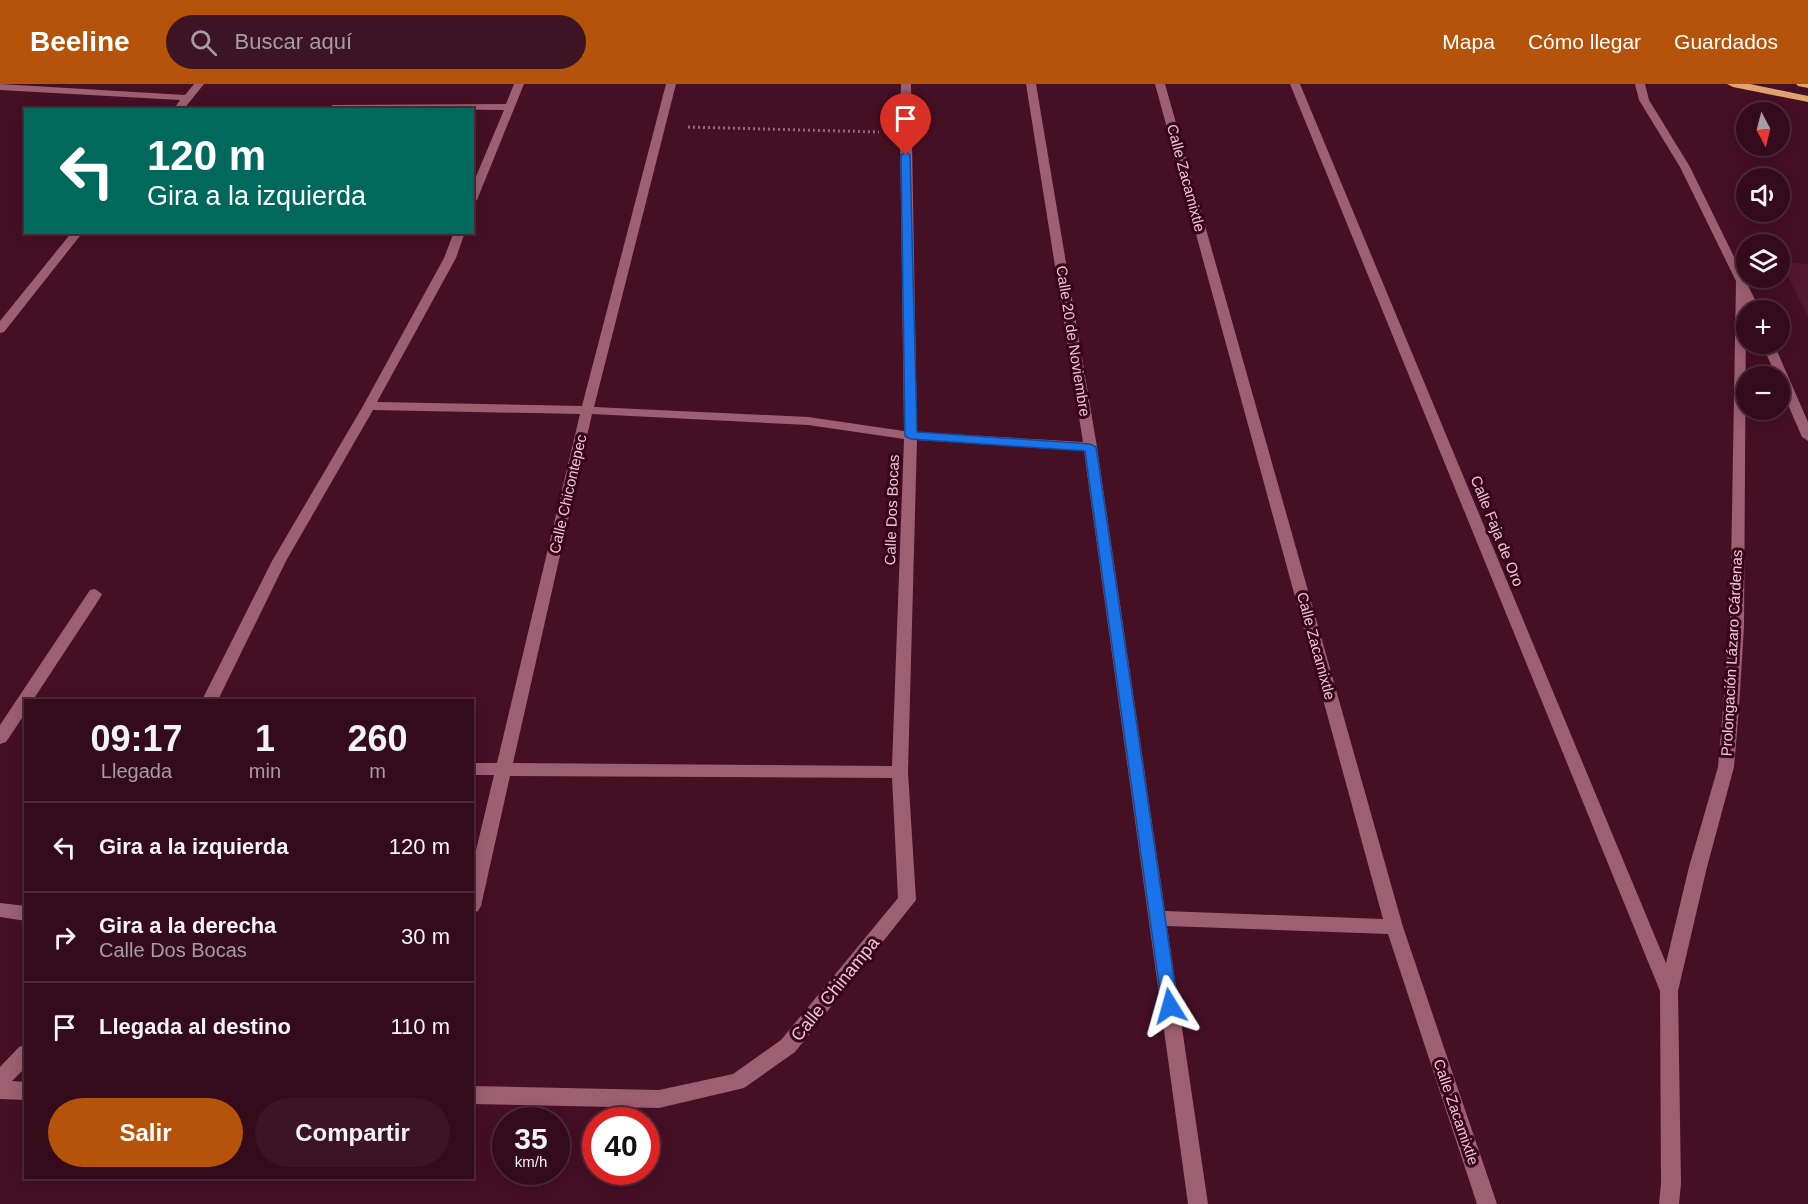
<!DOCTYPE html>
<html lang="es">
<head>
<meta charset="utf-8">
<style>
	:root { --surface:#340b1b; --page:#3c1424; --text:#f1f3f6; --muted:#a99ba3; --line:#4e2b3a; --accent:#b45309 }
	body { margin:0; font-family:Helvetica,sans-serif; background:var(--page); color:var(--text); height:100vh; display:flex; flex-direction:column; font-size:22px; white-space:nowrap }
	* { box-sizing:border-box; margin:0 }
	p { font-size:20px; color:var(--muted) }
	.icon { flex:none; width:33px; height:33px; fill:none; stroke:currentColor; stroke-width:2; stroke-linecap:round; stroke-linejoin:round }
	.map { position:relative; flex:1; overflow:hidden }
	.panel { position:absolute; left:24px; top:615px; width:450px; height:480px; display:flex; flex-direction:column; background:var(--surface); border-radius:0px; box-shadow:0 3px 15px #0003,0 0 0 2px var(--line) }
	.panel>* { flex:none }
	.hud { position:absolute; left:24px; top:24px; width:450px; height:126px; border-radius:0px; box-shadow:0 3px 15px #0003,0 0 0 2px var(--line); background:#00695c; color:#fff; overflow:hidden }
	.needle { width:39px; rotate:173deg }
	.tools { position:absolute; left:1736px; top:18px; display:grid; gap:12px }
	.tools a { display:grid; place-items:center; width:54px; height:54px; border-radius:50%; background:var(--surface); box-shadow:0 3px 15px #0003,0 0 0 2px var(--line); font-size:30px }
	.speed { position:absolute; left:492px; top:1023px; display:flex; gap:12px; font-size:30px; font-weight:700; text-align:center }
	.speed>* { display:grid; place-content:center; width:78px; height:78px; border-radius:50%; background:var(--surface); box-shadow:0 3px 15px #0003,0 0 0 2px var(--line); line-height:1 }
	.speed small { font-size:15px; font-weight:400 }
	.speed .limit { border:9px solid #d22; background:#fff; color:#111 }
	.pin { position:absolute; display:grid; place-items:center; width:51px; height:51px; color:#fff; margin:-62px -26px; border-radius:50% 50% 50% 0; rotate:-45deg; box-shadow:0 0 6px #0007 }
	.pin .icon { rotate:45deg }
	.me { position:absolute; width:66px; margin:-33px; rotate:352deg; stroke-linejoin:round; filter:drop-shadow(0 0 4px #0008) }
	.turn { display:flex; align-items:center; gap:21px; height:126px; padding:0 24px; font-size:27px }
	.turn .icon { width:78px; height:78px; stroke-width:2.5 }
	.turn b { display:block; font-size:42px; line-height:51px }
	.eta { display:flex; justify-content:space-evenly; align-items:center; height:102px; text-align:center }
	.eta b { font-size:36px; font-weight:800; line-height:42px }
	.primary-button { display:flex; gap:12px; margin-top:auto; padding:12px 24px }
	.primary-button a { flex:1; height:69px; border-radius:36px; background:var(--accent); color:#fff; font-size:24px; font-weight:800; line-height:69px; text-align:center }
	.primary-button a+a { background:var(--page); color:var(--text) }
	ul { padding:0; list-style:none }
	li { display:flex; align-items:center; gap:18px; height:90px; padding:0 24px; border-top:2px solid var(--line) }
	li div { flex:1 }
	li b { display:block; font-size:22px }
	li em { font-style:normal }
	header { display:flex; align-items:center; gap:36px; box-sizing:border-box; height:84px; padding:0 30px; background:var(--accent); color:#fff }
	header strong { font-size:28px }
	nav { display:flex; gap:33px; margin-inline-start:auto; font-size:21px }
	.search { width:420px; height:54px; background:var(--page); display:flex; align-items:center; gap:15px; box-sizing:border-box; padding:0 21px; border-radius:33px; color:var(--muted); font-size:22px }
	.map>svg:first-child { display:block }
	.built { fill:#53172e }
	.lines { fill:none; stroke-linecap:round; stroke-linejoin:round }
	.path { stroke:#946777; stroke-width:3; stroke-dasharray:2 3; stroke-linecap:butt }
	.minor { fill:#9d5f72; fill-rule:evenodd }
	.highway { fill:#dfa370; fill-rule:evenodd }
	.route { fill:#1a73e8; stroke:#114b97; stroke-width:1.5 }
	.labels { text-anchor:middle; stroke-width:6; stroke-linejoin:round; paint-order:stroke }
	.street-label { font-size:15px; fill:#ecc9d2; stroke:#39041b }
	.near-street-label { font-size:18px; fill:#ecc9d2; stroke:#39041b }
</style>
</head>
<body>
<header>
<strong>Beeline</strong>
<div class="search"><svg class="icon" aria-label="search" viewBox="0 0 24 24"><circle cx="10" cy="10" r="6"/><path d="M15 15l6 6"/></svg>Buscar aquí</div>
<nav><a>Mapa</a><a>Cómo llegar</a><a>Guardados</a></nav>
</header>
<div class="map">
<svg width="1808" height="1120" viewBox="0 0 1808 1120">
	<rect width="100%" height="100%" fill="#450f24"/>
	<polygon class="built" points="1781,178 1808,180 1808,233"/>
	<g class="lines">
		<polyline class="path" points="688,43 879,48"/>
		<g class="minor">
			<polygon points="0,0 185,11 194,0 204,0 183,26 173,26 180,16 0,6"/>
			<polygon points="514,0 524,0 477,116 472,119 472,102 504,26 328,24 333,21 506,20"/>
			<path d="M666 0H676L594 323 808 333 904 347 900 48 901 0H911L917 348 1083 358 1026 0H1036L1097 363 1165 827 1383 835 1155 0H1165L1403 843 1497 1120H1477L1388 850 1167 842 1208 1120H1188L1084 367 917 356 908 688 916 816 795 968 744 1004 659 1024 472 1020V1002L659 1006 733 990 781 956 898 814 892 694 510 692 481 822 478 827 472 829V783L494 691H472V679H497L580 330 373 326 286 477 218 616H202L272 477 363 322 444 174 454 148H465L456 174 377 318 582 322ZM592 330 808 341 904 355 892 682 513 679Z"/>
			<polygon points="1290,0 1300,0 1666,879 1689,783 1718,683 1730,542 1736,197 1680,83 1639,16 1635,0 1645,0 1649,16 1690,83 1760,226 1749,226 1747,224 1746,226 1744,542 1739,624 1734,683 1707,783 1678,907 1681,1100 1679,1120 1659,1120 1661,1100 1660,907"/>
			<polygon points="72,148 83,148 4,248 0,249 0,237"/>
			<polygon points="1762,260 1774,260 1808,338 1808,357 1802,353 1779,300 1779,292 1776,292"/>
			<polygon points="95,505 102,510 100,514 33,616 26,616 26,628 6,658 0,660 0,641 90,506"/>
			<polygon points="0,819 26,822 26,837 0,833"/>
			<polygon points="26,960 26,983 12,997 26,998 26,1016 0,1015 0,983 19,963"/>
		</g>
		<g class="highway">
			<polygon points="1727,0 1750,0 1808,12 1808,18 1733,3"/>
			<polygon points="1796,0 1808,0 1808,4 1798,2"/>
		</g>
	</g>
	<polygon class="route" points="906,68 910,71 917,348 1090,360 1096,363 1178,922 1176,927 1170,929 1164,927 1162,922 1085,367 911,355 905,352 901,71"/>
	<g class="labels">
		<g class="street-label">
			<text transform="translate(1186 94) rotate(75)" y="5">Calle Zacamixtle</text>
			<text transform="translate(1073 257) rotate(81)" y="5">Calle 20 de Noviembre</text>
			<text transform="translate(568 410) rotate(-77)" y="5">Calle Chicontepec</text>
			<text transform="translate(892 426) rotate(-88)" y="5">Calle Dos Bocas</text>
			<text transform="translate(1497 447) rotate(68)" y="5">Calle Faja de Oro</text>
			<text transform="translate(1316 562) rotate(75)" y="5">Calle Zacamixtle</text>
			<text transform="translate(1732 569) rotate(-87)" y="5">Prolongación Lázaro Cárdenas</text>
			<text transform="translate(1456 1028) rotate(71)" y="5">Calle Zacamixtle</text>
		</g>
		<g class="near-street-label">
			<text transform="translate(835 905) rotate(-51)" y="6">Calle Chinampa</text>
		</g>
	</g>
</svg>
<div class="tools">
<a><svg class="needle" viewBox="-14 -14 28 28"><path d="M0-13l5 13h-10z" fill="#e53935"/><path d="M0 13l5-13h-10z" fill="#a99ba3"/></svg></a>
<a><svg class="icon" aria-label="sound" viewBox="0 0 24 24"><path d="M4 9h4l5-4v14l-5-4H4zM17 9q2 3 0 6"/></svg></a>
<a><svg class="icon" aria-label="layers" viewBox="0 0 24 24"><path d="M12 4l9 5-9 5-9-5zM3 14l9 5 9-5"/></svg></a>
<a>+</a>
<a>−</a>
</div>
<div class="speed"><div>35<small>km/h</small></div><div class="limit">40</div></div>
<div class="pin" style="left:906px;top:71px;background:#d93025"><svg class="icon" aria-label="arrive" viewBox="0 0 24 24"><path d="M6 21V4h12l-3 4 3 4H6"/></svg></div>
<svg class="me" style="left:1170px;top:922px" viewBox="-20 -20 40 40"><path d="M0-17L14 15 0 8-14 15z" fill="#1a73e8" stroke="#fff" stroke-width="4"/></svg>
<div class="hud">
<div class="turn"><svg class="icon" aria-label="left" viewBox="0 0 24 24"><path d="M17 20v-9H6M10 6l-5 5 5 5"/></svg><div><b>120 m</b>Gira a la izquierda</div></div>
</div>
<section class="panel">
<div class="eta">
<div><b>09:17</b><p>Llegada</p></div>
<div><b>1</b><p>min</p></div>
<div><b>260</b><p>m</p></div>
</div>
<ul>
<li><svg class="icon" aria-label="left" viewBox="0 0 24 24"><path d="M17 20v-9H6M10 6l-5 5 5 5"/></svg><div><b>Gira a la izquierda</b></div><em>120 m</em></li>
<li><svg class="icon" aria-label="right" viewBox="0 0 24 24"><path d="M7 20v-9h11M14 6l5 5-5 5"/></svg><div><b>Gira a la derecha</b><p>Calle Dos Bocas</p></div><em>30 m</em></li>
<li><svg class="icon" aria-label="arrive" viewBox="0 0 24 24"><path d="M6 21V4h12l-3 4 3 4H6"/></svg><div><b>Llegada al destino</b></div><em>110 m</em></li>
</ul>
<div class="primary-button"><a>Salir</a><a>Compartir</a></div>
</section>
</div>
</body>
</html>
